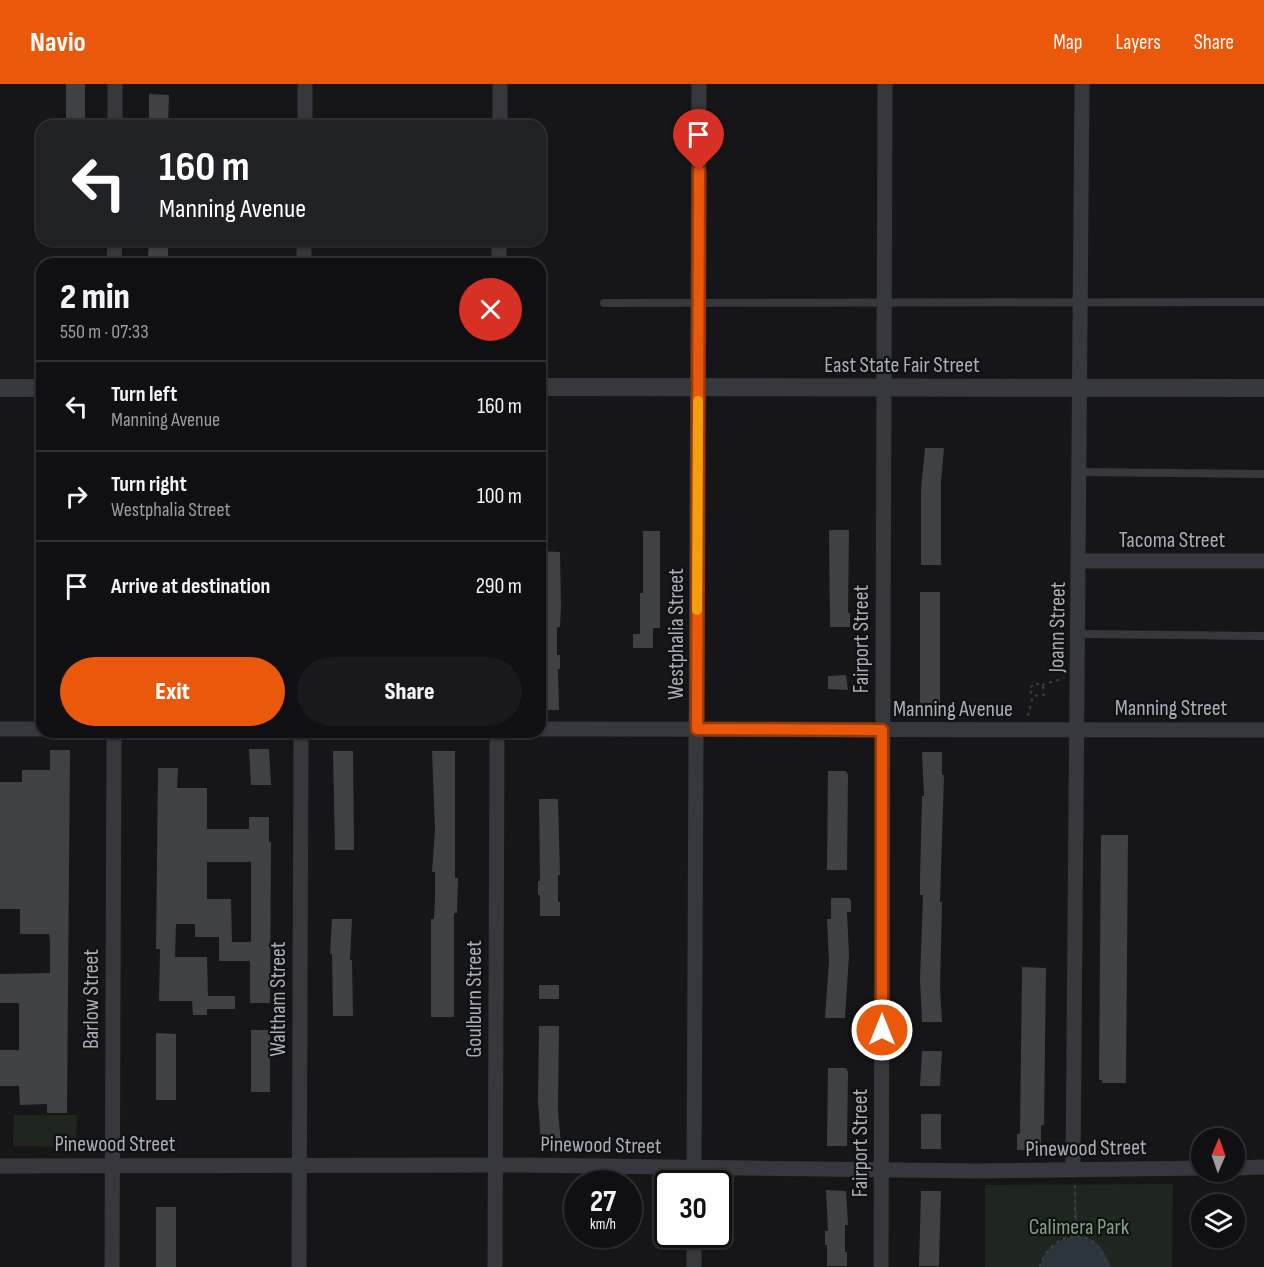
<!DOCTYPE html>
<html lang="en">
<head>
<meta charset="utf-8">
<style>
	:root { --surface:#101012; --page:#19191b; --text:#f1f3f6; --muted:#9c9d9f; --line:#303032; --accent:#ea580c }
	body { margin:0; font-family:"Sofia Sans Condensed",sans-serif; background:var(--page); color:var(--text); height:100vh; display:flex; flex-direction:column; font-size:22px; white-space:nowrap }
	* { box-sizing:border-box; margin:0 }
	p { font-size:20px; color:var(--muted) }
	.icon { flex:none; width:33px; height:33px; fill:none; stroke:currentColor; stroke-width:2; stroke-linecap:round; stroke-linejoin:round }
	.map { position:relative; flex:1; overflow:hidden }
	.details { position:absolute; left:36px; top:174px; width:510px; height:480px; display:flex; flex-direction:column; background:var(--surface); border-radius:18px; box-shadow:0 2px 4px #0004,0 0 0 2px var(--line) }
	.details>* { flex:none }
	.hud { position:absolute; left:36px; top:36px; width:510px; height:126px; border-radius:18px; box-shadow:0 2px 4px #0004,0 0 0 2px var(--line); background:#202124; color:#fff; overflow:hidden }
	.needle { width:39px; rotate:2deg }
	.buttons { position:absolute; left:1191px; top:1044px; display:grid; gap:12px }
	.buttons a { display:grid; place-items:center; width:54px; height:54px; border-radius:50%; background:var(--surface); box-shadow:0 2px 4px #0004,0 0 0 2px var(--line); font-size:30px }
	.speed { position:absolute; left:564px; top:1086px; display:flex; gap:12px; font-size:30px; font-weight:700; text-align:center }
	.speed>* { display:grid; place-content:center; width:78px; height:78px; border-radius:50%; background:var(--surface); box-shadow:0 2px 4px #0004,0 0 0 2px var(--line); line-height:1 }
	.speed small { font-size:15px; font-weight:400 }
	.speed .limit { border:3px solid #111; border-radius:9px; background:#fff; color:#111 }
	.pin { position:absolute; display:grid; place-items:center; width:51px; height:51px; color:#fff; margin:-62px -26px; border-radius:50% 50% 50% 0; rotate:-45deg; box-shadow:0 0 6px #0007 }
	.pin .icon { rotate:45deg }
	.me { position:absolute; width:66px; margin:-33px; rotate:0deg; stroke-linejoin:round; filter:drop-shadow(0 0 4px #0008) }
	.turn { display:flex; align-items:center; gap:21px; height:126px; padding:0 24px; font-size:27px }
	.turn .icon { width:78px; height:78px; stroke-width:2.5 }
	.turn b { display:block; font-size:42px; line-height:51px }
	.round { display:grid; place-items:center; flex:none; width:63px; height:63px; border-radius:32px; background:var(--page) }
	.overview { display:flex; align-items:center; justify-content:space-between; height:102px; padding:0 24px }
	h1 { font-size:36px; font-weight:800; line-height:45px }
	.cta { display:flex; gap:12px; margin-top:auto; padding:12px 24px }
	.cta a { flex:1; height:69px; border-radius:36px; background:var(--accent); color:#fff; font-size:24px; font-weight:800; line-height:69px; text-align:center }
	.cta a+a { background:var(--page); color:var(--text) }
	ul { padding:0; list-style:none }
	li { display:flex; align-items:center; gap:18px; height:90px; padding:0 24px; border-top:2px solid var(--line) }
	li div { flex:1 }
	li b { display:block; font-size:22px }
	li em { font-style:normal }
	header { display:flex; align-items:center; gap:36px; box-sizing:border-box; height:84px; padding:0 30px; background:var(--accent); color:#fff }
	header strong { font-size:28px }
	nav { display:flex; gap:33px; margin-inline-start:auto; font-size:21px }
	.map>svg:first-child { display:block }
	.green { fill:#1e261f }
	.water { fill:#2c353c }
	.building { fill:#404145; fill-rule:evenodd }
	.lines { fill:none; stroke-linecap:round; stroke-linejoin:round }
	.path { stroke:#3d3f44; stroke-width:2; stroke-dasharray:3 4.5; stroke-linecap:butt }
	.service { stroke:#37383d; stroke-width:8 }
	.minor { stroke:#37383d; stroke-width:15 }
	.tertiary { stroke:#37383d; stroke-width:18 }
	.route-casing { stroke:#983908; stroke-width:15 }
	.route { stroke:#ea580c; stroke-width:10 }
	.slow { stroke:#f59e0b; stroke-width:10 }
	.labels { text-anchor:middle; stroke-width:4.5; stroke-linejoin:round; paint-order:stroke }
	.street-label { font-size:22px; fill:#a8adb8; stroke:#111113 }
	.park-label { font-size:22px; fill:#7fa381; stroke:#111113 }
</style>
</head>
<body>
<header>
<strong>Navio</strong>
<nav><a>Map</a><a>Layers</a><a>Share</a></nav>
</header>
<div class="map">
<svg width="1264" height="1183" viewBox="0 0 1264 1183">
	<rect width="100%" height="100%" fill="#161618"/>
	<g class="green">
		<polygon points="14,1031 77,1031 76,1063 13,1062"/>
		<polygon points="1173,1100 1172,1183 985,1183 985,1101"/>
	</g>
	<path class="water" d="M1075 1098 1078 1151C1097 1156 1104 1165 1111 1183H1040C1044 1164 1058 1156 1075 1152Z"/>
	<g class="building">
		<rect x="66" y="0" width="19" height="42"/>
		<polygon points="149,10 169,11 168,42 149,42"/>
		<polygon points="149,158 168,159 168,173 148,172"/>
		<polygon points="925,364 944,364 941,399 941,481 921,481 921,405"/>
		<polygon points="829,446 849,446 848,529 850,529 850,543 830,543"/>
		<polygon points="643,447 660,447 660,544 653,544 653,564 633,564 633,550 640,550 640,509 643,509"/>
		<polygon points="540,467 560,468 561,523 560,543 557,543 557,571 560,571 560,585 558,585 559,626 540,626"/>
		<rect x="920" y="508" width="20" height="118"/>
		<polygon points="846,591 848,606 828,605 828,592"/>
		<polygon points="249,665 269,665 271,701 251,701"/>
		<polygon points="50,666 70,666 67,1029 47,1029 47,1020 20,1021 19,1002 0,1002 0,966 19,966 19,919 0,919 0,890 50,889 50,858 49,850 20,850 20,825 0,825 0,698 22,698 22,686 50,686"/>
		<polygon points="333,667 353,667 354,766 335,766"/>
		<polygon points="432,667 455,667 455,794 458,794 457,829 454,829 454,933 431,933 431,835 434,835 435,815 435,788 432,788 435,746"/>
		<polygon points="922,668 942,668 942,691 944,691 940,818 942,818 940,903 942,938 922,938 920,895 923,811 920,811 920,797 922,712 924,712"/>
		<path d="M158 684H178L177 704H207V745H249V733H269V758H271L270 919H250V877H219V853H195V840H176L175 873H207L208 912H235V925H207V931H193L192 917H159L160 865H156ZM207 778H251V858H232L231 815H207Z"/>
		<polygon points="828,687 846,687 848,691 847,786 827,786"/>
		<polygon points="539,715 558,715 560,791 558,791 558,818 560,818 560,832 540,832 540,811 538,811 538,797 540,797"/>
		<polygon points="1101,751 1128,751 1126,999 1102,999 1102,996 1099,996"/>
		<polygon points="831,814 849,814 851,817 851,828 847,828 849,871 845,934 825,934 829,878 827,835 831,835"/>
		<polygon points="332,835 352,835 350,876 352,876 353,932 333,932 332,870 330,870"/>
		<polygon points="1022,883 1046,884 1044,1041 1041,1041 1041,1066 1017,1066 1017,1050 1020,1050"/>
		<rect x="539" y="901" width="20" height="14"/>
		<polygon points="539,942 559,942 558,1026 561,1061 541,1061 538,1017"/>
		<rect x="251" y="946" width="19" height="62"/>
		<polygon points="156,949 176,950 176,1016 156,1016"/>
		<polygon points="922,967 942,967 940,1002 920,1002"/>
		<polygon points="828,984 846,984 848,988 847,1062 827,1062"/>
		<rect x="921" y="1030" width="20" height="35"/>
		<polygon points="826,1106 846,1107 848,1141 845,1141 845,1168 847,1168 847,1182 827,1182 827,1161 825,1161 825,1147 828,1147"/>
		<polygon points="921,1107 941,1107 939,1182 919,1182"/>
		<rect x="156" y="1123" width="20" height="60"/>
	</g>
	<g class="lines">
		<g class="path">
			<polyline points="1042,601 1064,594"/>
			<polyline points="1028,632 1033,612 1044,611 1043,602 1035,599 1029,605 1033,612"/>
			<polyline points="1075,1101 1075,1152"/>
			<path d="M1040 1183C1044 1163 1070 1143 1090 1156 1100 1161 1104 1173 1107 1183"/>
		</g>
		<g class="service">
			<polyline points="604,219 1264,218"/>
			<polyline points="1080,388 1264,390"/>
			<polyline points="1079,550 1264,552"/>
		</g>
		<g class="minor">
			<polyline points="115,42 115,0"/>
			<polyline points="305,42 305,0"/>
			<polyline points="500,42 500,0"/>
			<polyline points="114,180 115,156"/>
			<polyline points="304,180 304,156"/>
			<polyline points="499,180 499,156"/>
			<polyline points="1079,477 1264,477"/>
			<polyline points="0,645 42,645"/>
			<polyline points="540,645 1264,646"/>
			<polyline points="0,1082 522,1081 977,1087 1202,1084"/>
			<polyline points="1234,1084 1264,1083"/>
			<polyline points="1073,1086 1082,0"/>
			<polyline points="694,1100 699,0"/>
			<polyline points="112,1183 114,648"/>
			<polyline points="299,1183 301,648"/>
			<polyline points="495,1183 497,648"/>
			<polyline points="694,1183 694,1150"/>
			<polyline points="881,1183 885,0"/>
		</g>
		<g class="tertiary">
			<polyline points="540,303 1264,304"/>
			<polyline points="0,304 42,304"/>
		</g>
	</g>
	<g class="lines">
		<g class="route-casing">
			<polyline id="route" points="699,87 697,645 882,646 882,946"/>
		</g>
		<use href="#route" class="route"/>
		<polyline class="slow" points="697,526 698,317"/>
	</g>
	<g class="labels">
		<g class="street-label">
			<text x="902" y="288">East State Fair Street</text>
			<text x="1172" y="463">Tacoma Street</text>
			<text transform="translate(1056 543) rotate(-89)" y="8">Joann Street</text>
			<text transform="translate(675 550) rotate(-90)" y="8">Westphalia Street</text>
			<text transform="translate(860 555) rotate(-90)" y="8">Fairport Street</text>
			<text x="1171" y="631">Manning Street</text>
			<text x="953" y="632">Manning Avenue</text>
			<text transform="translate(90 915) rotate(-90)" y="8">Barlow Street</text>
			<text transform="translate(277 915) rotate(-90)" y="8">Waltham Street</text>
			<text transform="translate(473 915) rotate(-90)" y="8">Goulburn Street</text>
			<text x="115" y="1067">Pinewood Street</text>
			<text transform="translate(859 1059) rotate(-90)" y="8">Fairport Street</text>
			<text transform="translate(601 1060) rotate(1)" y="8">Pinewood Street</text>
			<text transform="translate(1086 1063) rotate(-1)" y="8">Pinewood Street</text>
		</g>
		<g class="park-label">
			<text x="1079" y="1150">Calimera Park</text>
		</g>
	</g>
</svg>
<div class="buttons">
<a><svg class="needle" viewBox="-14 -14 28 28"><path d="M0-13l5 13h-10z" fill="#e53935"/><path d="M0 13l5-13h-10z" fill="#9c9d9f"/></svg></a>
<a><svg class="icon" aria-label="layers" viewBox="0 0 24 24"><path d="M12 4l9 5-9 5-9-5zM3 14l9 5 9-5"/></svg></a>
</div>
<div class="speed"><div>27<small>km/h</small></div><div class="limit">30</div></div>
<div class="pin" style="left:699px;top:87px;background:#d93025"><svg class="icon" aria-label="arrive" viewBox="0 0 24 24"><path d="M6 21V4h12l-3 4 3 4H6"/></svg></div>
<svg class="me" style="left:882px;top:946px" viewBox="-20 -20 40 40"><circle r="17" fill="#ea580c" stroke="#fff" stroke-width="3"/><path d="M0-11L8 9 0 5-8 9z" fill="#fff"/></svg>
<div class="hud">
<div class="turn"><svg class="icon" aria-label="left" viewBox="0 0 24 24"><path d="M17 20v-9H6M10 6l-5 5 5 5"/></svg><div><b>160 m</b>Manning Avenue</div></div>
</div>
<section class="details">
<div class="overview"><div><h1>2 min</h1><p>550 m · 07:33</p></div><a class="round" style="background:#d93025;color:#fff"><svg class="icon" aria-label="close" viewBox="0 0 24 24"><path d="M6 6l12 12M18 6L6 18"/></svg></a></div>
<ul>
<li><svg class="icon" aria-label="left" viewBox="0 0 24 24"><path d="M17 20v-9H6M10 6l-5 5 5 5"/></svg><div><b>Turn left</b><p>Manning Avenue</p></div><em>160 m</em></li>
<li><svg class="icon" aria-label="right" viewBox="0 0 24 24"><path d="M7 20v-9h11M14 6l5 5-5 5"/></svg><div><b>Turn right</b><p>Westphalia Street</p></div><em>100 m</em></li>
<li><svg class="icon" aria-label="arrive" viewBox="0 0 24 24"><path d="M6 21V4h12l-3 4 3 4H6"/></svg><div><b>Arrive at destination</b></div><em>290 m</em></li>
</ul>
<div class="cta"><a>Exit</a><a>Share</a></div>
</section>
</div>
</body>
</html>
